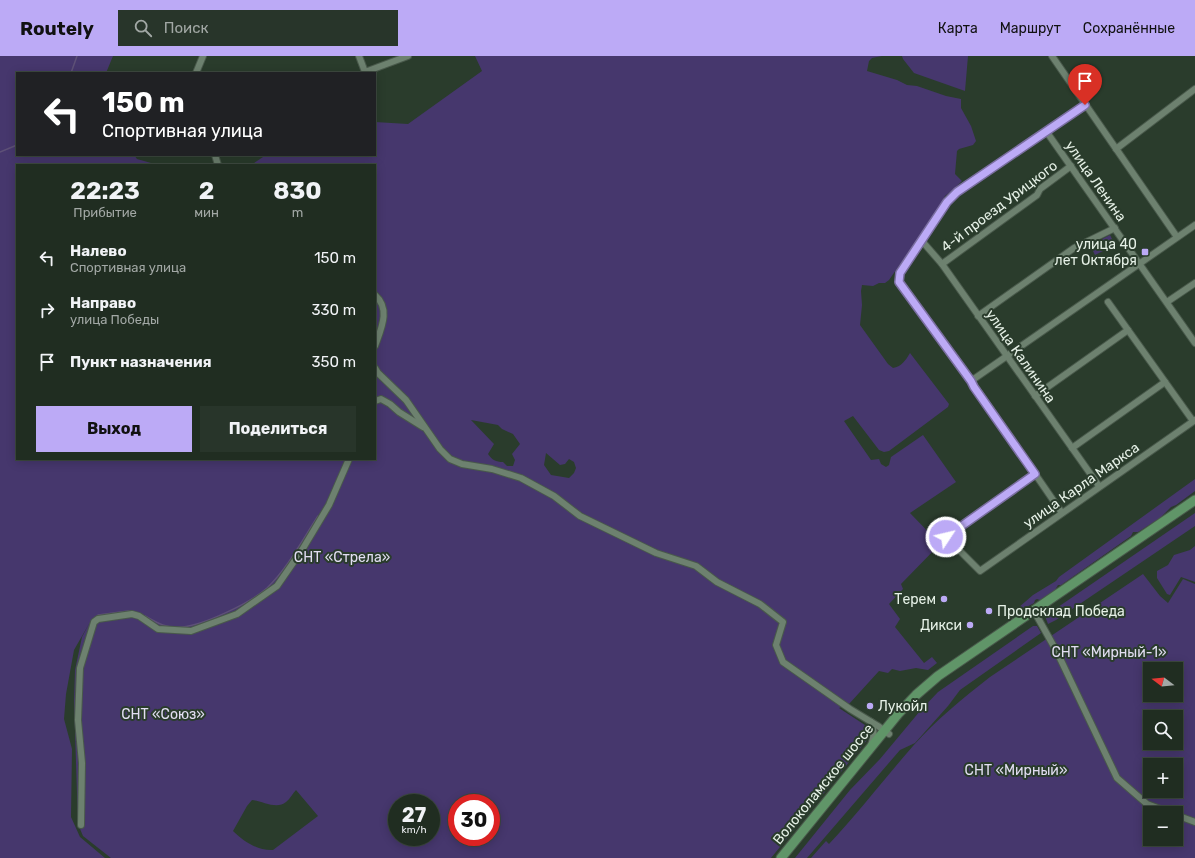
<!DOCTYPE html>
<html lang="ru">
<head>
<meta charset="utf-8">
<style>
	:root { --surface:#202d21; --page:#28352a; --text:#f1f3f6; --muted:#a2a8a5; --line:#3d493f; --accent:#bcaaf6 }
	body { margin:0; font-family:Rubik,sans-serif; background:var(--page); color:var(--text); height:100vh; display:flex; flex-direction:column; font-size:15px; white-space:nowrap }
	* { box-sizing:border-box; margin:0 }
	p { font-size:13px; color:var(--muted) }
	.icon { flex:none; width:22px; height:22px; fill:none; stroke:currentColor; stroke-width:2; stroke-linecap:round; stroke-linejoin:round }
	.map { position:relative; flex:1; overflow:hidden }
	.details { position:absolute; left:16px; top:108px; width:360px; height:296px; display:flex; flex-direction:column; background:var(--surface); border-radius:0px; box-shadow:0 2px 10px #0003,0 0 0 1px var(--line) }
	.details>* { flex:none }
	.guide { position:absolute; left:16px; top:16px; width:360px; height:84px; border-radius:0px; box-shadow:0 2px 10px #0003,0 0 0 1px var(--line); background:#202124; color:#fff; overflow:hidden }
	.needle { width:26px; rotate:286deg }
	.controls { position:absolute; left:1143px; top:606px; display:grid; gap:8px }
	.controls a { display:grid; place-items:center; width:40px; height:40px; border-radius:0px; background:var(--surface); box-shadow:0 2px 10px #0003,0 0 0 1px var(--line); font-size:20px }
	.speed { position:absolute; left:388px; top:738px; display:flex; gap:8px; font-size:20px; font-weight:700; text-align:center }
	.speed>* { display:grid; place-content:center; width:52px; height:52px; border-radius:50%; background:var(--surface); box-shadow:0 2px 10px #0003,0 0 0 1px var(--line); line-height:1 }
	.speed small { font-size:10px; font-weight:400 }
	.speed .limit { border:6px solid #d22; background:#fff; color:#111 }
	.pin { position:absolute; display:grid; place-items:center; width:34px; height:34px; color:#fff; margin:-41px -17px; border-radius:50% 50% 50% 0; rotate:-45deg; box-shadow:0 0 4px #0007 }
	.pin .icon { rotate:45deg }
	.me { position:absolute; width:44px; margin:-22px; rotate:55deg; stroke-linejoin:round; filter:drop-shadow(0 0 3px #0008) }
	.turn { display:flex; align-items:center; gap:14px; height:84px; padding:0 20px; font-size:18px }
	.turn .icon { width:52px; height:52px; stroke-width:2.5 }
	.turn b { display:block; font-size:28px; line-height:34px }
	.eta { display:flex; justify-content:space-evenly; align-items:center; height:68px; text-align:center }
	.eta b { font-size:24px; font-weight:700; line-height:28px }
	.cta { display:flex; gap:8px; margin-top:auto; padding:8px 20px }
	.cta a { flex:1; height:46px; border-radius:0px; background:var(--accent); color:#111; font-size:16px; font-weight:700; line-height:46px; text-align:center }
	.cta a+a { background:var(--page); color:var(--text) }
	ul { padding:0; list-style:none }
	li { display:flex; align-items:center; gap:12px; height:52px; padding:0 20px }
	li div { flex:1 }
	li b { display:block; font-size:15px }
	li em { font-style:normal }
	header { display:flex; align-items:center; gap:24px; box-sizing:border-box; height:56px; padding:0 20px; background:var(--accent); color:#111 }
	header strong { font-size:19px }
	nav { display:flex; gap:22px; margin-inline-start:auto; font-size:14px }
	.search { width:280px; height:36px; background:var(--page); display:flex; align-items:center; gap:10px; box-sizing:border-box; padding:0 14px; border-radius:0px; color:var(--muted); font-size:15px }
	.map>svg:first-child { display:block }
	.green { fill:#46376d; fill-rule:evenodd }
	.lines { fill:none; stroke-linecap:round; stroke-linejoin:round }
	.stream { stroke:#5e5177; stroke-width:1.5 }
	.minor-casing { stroke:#49594b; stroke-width:8 }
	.primary-casing { stroke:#49594b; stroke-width:11 }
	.minor { stroke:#6d816f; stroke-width:6 }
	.primary { stroke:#609568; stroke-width:9 }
	.route-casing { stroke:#7a6ea0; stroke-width:10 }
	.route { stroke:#bcaaf6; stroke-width:7 }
	.poi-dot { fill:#bcaaf6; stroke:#2a3c2c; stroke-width:1.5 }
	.labels { text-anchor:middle; stroke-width:4; stroke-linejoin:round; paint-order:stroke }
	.street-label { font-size:14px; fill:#e6f1e7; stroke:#2a3c2c }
	.poi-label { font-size:14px; fill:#e6f1e7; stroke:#2a3c2c; text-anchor:end }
	.park-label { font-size:14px; fill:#e2def2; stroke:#2a3c2c }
</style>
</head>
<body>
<header>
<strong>Routely</strong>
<div class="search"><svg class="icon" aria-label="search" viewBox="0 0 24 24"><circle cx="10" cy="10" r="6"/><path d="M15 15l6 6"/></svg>Поиск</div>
<nav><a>Карта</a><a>Маршрут</a><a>Сохранённые</a></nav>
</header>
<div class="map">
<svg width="1195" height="802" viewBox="0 0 1195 802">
	<rect width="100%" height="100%" fill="#2a3c2c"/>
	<g class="green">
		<path d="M0 0H113L106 17H17V99H134L137 103 158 109H17V403H375V109H251L266 99H375V66L408 68 482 15 475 0H882L872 2 869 5 867 15 897 24 907 29 917 30 946 40 961 43V52L971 70 976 85 973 89 959 93 957 95 955 118 962 125 954 133 945 140 938 154 889 224 885 227H879L873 230 862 229 861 235 862 249 860 269 888 308 893 312C901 311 906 304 910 297L949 348 948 351 889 395 884 396 879 394 853 360 844 365 871 404 879 403 881 408 886 411 889 409 891 401 923 379 956 426 910 457 940 488 901 528 903 533 889 548 900 563 895 571 924 607 932 601 937 607 928 614 916 612 900 615 892 613 888 617 879 615 849 648 839 652 871 673 867 684 771 802H111L83 780 78 768 74 645 75 614 82 581 90 566 74 594 66 638 64 663 72 693 71 761 80 781 105 802H0ZM471 364 498 369 502 373 513 378 520 388 512 398 515 404 513 410H507L503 406C496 406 492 404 488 398L494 388ZM546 397 560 409 565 408 569 403 574 406 576 412 574 417 569 422 551 419 544 409ZM296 734 318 760 273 794C258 795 243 785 233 775L247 750 252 744C262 745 277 754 286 746 290 743 292 738 296 734ZM397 747H431V781H397ZM457 747H491V781H457Z"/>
		<polygon points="902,0 968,0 965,35 914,17 903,3"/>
		<polygon points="1110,179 1115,189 1095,199 1090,189"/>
		<polygon points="1195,423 1195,435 1176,449 1171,451 1160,462 1138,476 1133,476 1131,480 1061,529 1058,529 1055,534 1040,544 1037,543 1035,544 1034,547 1021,554 1018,552 1033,539 1056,525 1059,521"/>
		<polygon points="1195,457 1195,470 1056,564 1048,568 1045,560"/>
		<polygon points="1195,490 1195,526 1181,521 1170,539 1167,538 1157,522 1157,515 1168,509 1174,499 1190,494"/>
		<path d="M1143 518 1160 540 1168 547 1183 523 1195 528V802H811L826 785 829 788C859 756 885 722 913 690 936 664 963 642 990 621ZM1150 613H1176V639H1150ZM1150 661H1176V687H1150ZM1150 709H1176V735H1150ZM1150 757H1176V783H1150Z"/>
		<polygon points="1033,570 1037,570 1041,577 960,634 948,650 915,687 900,694 807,802 795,802 850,734 880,703 920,655 938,636"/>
	</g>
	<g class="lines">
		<g class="stream">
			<polyline points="71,17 77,0"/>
			<polyline points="0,96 17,89"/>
			<polyline points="98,559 128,555 136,556"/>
			<path d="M145 560C157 567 168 573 182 571 204 569 250 547 267 532 287 513 303 483 318 460"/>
		</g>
		<g class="minor-casing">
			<g id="minor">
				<polyline points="359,0 365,16 408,0"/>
				<polyline points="1052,0 1177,181"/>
				<polyline points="196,17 203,0"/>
				<polyline points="1046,75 1195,287"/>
				<polyline points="1116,93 1195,33"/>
				<polyline points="215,99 218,109"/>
				<polyline points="922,185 942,208 1099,430"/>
				<polyline points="942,208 1037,139 1040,133 1071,110"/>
				<path d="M375 239C391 253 381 273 375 290"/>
				<polyline points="1108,246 1193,365"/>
				<polyline points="1167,246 1195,227"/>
				<polyline points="978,260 1074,192 1115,172"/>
				<polyline points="375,312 378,317 406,344 440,393 450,403 462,408 492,413 521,422 554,440 580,460 656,497 696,510 717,526 760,548 783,566 776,589 783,606 850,653 878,670 889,678"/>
				<polyline points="971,325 1195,169"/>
				<polyline points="1035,340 1128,274"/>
				<polyline points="375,345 381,343 390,348 399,356 423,371"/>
				<polyline points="1072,392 1165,326"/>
				<polyline points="1035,418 946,481 980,515 1195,364"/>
				<polyline points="1062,457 971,325 899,226 900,217 947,146 957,136 1085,49"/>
				<polyline points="1034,555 1057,596 1117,722 1147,748 1171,757"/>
				<path d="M871 689C874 680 875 674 871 666"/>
				<polyline points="1176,759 1195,766"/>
				<polyline points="81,769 82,707 78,664 80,612 94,566 98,563 132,558 139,560 158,573 191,575 237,558 277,530 302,494 329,449 349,403"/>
			</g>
		</g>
		<g class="primary-casing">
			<polyline id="primary" points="781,802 898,658 916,639 938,620 1195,444"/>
		</g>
		<use href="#minor" class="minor"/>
		<use href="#primary" class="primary"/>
	</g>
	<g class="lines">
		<g class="route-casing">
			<polyline id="route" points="946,481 1035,418 974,331 971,325 899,226 900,217 947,146 957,136 1085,49"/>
		</g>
		<use href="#route" class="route"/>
	</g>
	<g class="poi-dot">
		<rect x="1141" y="192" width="8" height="8" rx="2"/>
		<circle cx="944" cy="543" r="4"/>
		<circle cx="989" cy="555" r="4"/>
		<circle cx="970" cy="569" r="4"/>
		<circle cx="870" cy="650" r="4"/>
	</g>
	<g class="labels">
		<g class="street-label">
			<text transform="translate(1096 125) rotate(55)" y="5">улица Ленина</text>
			<text transform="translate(999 150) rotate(-37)" y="5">4-й проезд Урицкого</text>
			<text transform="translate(1021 300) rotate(55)" y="5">улица Калинина</text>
			<text transform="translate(1081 429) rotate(-35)" y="5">улица Карла Маркса</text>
			<text transform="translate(823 728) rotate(-51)" y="5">Волоколамское шоссе</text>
		</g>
		<g class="poi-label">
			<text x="1137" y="193">улица 40<tspan x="1137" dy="16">лет Октября</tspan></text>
			<text x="936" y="548">Терем</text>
			<text x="997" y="560" text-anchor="start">Продсклад Победа</text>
			<text x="962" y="574">Дикси</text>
			<text x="878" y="655" text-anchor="start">Лукойл</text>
		</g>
		<g class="park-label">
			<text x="342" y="506">СНТ «Стрела»</text>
			<text x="1109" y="601">СНТ «Мирный-1»</text>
			<text x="163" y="663">СНТ «Союз»</text>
			<text x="1016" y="719">СНТ «Мирный»</text>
		</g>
	</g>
</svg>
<div class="controls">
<a><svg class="needle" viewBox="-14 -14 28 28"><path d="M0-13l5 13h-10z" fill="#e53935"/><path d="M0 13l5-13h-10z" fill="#a2a8a5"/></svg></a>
<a><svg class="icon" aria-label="search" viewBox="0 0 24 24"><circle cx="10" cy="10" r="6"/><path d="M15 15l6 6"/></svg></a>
<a>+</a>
<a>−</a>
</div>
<div class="speed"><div>27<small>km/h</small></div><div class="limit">30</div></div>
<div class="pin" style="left:1085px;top:49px;background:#d93025"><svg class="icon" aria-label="arrive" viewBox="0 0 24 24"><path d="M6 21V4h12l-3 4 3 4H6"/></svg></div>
<svg class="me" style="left:946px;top:481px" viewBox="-20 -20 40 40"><circle r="17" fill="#bcaaf6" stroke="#fff" stroke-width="3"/><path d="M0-11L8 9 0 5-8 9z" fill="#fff"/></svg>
<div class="guide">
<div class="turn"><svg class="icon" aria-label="left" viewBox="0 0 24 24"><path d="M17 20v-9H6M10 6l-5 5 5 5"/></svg><div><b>150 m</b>Спортивная улица</div></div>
</div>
<section class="details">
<div class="eta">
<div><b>22:23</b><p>Прибытие</p></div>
<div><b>2</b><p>мин</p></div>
<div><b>830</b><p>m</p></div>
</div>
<ul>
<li><svg class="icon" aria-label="left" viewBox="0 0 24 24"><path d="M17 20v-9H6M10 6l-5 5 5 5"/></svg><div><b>Налево</b><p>Спортивная улица</p></div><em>150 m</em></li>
<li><svg class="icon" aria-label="right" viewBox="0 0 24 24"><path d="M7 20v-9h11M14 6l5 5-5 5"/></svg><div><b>Направо</b><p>улица Победы</p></div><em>330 m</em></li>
<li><svg class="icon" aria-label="arrive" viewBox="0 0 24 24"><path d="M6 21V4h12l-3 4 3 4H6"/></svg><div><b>Пункт назначения</b></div><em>350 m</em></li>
</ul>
<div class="cta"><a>Выход</a><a>Поделиться</a></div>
</section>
</div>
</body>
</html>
